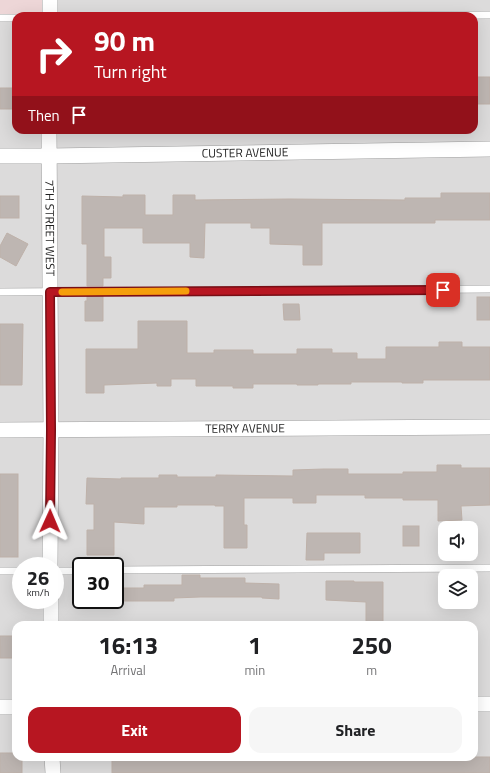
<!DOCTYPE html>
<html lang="en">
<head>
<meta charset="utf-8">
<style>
	:root { --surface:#fff; --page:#f6f6f6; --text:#202124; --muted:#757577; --accent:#b71621 }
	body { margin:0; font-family:"Titillium Web",sans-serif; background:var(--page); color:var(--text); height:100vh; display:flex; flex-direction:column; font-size:15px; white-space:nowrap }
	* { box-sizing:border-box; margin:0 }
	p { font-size:13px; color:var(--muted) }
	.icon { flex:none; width:22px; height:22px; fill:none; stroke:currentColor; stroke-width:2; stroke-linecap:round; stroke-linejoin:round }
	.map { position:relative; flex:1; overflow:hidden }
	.side { position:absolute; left:12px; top:621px; width:466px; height:140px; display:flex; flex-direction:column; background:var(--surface); border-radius:12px; box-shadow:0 4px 16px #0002 }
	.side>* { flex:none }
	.top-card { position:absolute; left:12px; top:12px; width:466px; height:122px; border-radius:12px; box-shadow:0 4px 16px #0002; background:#b71621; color:#fff; overflow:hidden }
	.fabs { position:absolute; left:438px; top:521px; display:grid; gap:8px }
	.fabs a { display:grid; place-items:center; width:40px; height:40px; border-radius:8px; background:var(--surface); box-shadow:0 4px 16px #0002; font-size:20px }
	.speed { position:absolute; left:12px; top:557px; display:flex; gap:8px; font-size:20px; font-weight:700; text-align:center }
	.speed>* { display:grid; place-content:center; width:52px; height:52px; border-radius:50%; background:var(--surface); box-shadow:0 4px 16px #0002; line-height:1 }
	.speed small { font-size:10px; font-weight:400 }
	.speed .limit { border:2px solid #111; border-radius:6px; background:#fff; color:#111 }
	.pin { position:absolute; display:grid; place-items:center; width:34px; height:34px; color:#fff; margin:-17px; border-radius:8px; box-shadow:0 2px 6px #0006 }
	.me { position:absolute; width:44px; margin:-22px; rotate:1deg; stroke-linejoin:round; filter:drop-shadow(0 0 3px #0008) }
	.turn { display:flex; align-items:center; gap:14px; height:84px; padding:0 16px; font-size:18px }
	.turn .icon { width:52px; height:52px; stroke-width:2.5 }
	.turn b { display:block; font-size:28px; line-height:34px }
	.then { display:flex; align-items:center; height:38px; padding:0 16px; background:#0003; gap:8px; font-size:15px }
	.eta { display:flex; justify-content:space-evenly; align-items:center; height:68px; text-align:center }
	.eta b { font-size:24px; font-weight:700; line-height:28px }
	.button { display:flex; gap:8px; margin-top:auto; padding:8px 16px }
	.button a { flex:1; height:46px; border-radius:12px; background:var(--accent); color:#fff; font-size:16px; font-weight:700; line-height:46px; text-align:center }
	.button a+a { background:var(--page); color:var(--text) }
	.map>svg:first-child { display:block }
	.residential { fill:#dcdbdb; fill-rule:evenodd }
	.commercial { fill:#edd6d7 }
	.building { fill:#beb6b2; stroke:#beb1a9 }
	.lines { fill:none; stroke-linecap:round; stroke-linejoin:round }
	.lane-casing { stroke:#9f9f9f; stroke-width:8 }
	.street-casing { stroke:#9f9f9f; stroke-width:16 }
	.lane { stroke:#fff; stroke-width:7 }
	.street { stroke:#fff; stroke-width:15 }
	.route-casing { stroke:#770e15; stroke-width:10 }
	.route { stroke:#b71621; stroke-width:7 }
	.slow { stroke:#f59e0b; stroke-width:7 }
	.labels { text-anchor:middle; stroke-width:4; stroke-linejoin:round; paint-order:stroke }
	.street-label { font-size:12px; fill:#1e1e1e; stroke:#fff }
</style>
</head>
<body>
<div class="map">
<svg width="490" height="773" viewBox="0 0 490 773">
	<rect width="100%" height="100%" fill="#eeebe5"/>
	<path class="residential" d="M50 0H490V773H0V18H16V130H474V16H50ZM445 528H471V554H445ZM21 566H55V600H21ZM81 566H115V600H81ZM445 576H471V602H445ZM16 625H474V757H16Z"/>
	<polygon class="commercial" points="0,0 50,0 50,16 16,16 0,18"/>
	<g class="building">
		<rect x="474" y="77" width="16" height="27"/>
		<rect x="0" y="88" width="16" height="21"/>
		<polygon points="441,193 490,193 490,220 435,220 435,223 322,223 322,265 303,265 303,245 270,244 270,228 251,228 251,223 205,223 204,258 190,257 190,243 143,243 143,228 104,228 104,257 111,257 111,278 103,278 103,286 87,286 87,244 82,244 82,196 123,197 123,195 145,195 145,215 173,215 173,195 195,195 195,200 289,199 405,200 405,198 441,198"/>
		<rect x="0" y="196" width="19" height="22"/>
		<polygon points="7,233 28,244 16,266 0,257 0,246"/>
		<polygon points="87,296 103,296 103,321 85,321 85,301 87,301"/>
		<rect x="477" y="297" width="13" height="23"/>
		<polygon points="283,304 299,304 300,320 284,320"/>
		<polygon points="138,321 187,321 187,353 214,353 214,350 253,350 253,354 297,354 297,349 332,349 332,353 357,353 357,359 386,359 386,347 439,347 439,342 462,342 462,347 490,347 490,380 423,380 423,383 402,383 402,382 351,382 351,384 318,384 318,385 297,385 297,384 253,384 253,388 233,388 233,386 196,386 196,379 171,379 171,386 157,386 157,383 104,385 104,393 86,393 86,349 138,349"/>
		<polygon points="0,324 23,324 22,385 0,385"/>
		<polygon points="437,465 461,465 461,468 490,468 490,505 461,506 462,520 438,521 438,500 403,500 403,498 365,498 365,495 316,495 316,503 293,503 293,498 244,498 244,525 247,525 247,548 224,548 224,506 215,506 215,505 177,505 177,507 144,507 144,524 114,522 114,555 87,555 87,530 94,530 94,504 86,504 87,478 121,479 121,478 159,478 159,475 177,475 177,477 216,477 216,475 293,476 293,470 324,469 348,469 348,474 403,474 403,472 437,472"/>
		<rect x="0" y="474" width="18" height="83"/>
		<rect x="403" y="526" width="16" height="20"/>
		<polygon points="307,533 360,533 360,553 324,553 324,560 306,560"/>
		<polygon points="182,575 200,575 200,578 245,578 245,583 279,584 279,599 262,598 262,597 200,597 174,598 174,601 115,601 115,588 144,588 144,585 182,585"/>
		<polygon points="326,581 354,581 354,582 383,582 383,625 366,625 366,602 326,600"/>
		<rect x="0" y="636" width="16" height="22"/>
		<polygon points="0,753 16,753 16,757 22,757 22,773 0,773"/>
		<rect x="112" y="757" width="378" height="16"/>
	</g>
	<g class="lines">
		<g class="lane-casing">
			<g id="lane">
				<polyline points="322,16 490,15"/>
				<polyline points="0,18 16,18"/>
				<polyline points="0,292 490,289"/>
				<polyline points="115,570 490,568"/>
				<polyline points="0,571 21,571"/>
				<polyline points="55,571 81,571"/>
			</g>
		</g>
		<g class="street-casing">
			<g id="street">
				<polyline points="50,16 50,0"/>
				<path id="s1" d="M49 130 51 430 50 566"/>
				<path id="s2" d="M0 156H49L490 149"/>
				<path id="s3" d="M0 430 490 427"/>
				<polyline points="51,600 51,625"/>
				<polyline points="474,704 490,704"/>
				<polyline points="0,707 16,707"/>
				<polyline points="52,757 53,773"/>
			</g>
		</g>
		<use href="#lane" class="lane"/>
		<use href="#street" class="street"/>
	</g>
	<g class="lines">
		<g class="route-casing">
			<polyline id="route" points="50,521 51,430 50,292 443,290"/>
		</g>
		<use href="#route" class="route"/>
		<polyline class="slow" points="62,292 186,291"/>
	</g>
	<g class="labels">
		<g class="street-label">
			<text dy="4" stroke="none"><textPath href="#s2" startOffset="245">CUSTER AVENUE</textPath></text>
			<text dy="4" stroke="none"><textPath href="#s1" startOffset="98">7TH STREET WEST</textPath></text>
			<text dy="4" stroke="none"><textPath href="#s3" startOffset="245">TERRY AVENUE</textPath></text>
		</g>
	</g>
</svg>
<div class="fabs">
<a><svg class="icon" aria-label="sound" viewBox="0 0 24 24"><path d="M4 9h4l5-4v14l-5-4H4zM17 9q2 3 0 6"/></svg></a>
<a><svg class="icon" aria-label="layers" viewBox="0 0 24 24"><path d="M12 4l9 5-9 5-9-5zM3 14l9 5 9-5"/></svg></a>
</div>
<div class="speed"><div>26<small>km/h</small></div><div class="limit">30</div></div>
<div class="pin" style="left:443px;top:290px;background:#d93025"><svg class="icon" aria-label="arrive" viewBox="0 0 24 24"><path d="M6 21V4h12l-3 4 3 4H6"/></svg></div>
<svg class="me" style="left:50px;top:521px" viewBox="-20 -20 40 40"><path d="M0-17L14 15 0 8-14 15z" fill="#b71621" stroke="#fff" stroke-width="4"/></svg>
<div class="top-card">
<div class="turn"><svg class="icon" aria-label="right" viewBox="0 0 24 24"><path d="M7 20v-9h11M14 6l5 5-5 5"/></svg><div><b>90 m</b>Turn right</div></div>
<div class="then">Then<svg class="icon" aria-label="arrive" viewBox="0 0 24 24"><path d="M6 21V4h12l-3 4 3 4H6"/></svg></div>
</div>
<section class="side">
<div class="eta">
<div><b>16:13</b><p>Arrival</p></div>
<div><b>1</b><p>min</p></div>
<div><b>250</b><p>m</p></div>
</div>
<div class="button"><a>Exit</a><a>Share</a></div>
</section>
</div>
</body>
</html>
